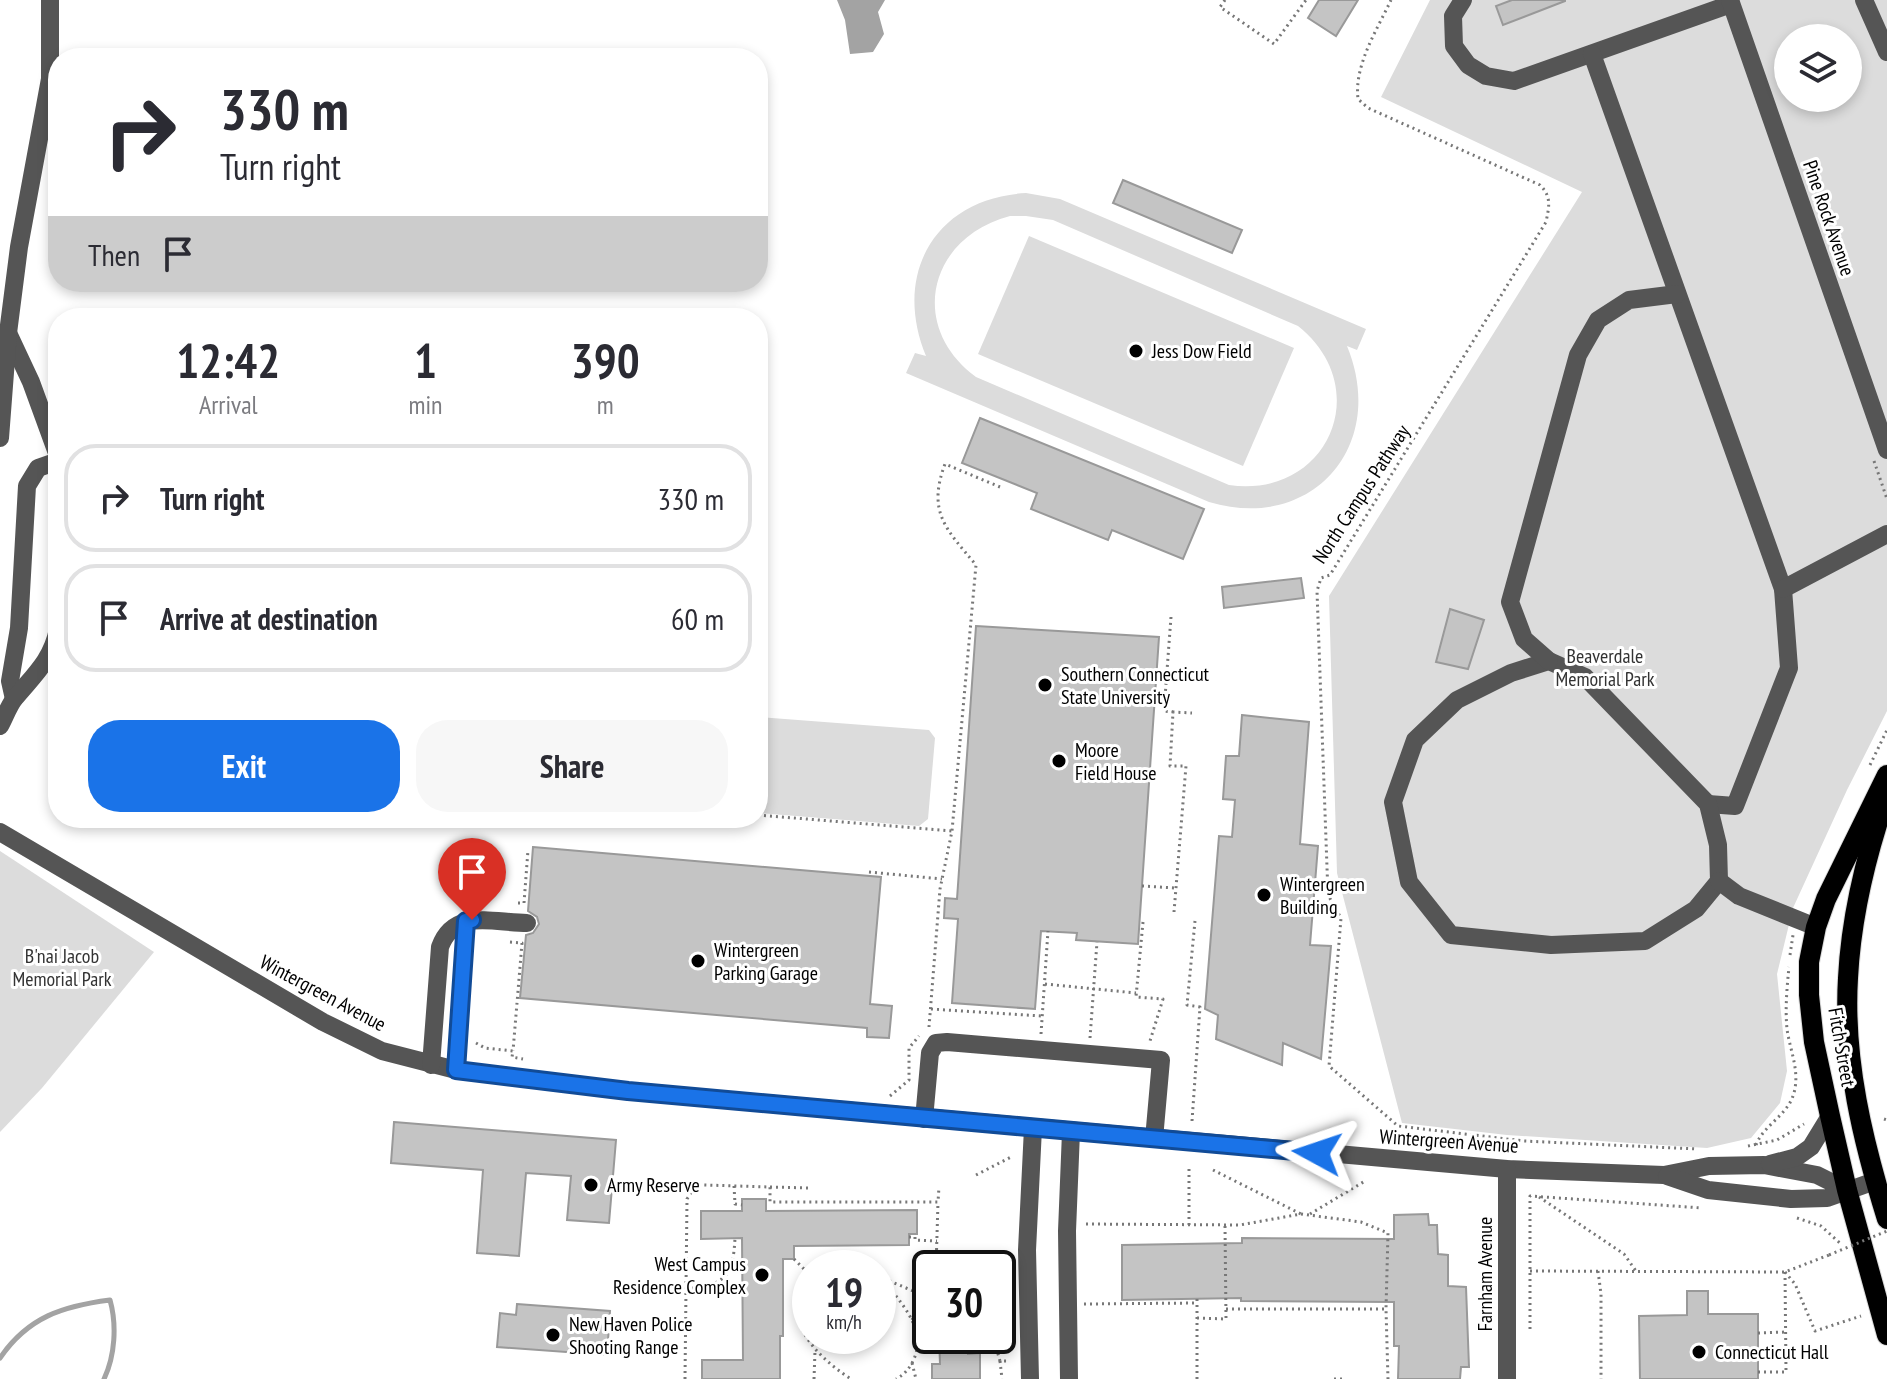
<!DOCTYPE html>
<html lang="en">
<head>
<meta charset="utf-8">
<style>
	:root { --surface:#fff; --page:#f7f7f7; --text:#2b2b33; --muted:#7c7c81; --line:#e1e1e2; --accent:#1a73e8 }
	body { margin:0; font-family:"PT Sans Narrow",sans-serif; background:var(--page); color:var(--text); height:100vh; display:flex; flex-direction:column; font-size:30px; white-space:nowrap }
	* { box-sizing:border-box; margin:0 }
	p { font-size:26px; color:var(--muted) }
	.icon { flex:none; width:44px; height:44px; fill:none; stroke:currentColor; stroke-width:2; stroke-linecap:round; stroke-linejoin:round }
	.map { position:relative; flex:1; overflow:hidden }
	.panel { position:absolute; left:48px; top:308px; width:720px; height:520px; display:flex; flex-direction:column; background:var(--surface); border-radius:32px; box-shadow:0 4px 12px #0003 }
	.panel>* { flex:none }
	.hud { position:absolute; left:48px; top:48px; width:720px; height:244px; border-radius:32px; box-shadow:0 4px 12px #0003; background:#fff; color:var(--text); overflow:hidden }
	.controls { position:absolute; left:1774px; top:24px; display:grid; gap:16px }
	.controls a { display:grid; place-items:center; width:88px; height:88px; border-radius:50%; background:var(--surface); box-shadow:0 4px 12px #0003; font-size:40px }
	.speed { position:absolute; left:792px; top:1250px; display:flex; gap:16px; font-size:40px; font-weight:700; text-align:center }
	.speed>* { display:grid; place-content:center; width:104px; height:104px; border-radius:50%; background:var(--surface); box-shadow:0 4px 12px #0003; line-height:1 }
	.speed small { font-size:20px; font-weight:400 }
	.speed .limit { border:4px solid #111; border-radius:12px; background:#fff; color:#111 }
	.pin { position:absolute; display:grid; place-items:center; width:68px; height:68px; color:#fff; margin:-82px -34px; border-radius:50% 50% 50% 0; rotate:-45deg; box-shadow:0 0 8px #0007 }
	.pin .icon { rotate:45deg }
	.me { position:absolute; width:88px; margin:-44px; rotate:275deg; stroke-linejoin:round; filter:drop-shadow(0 0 6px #0008) }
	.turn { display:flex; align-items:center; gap:28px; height:168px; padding:0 40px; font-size:36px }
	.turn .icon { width:104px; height:104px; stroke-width:2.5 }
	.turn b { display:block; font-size:56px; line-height:68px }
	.then { display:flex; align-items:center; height:76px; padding:0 40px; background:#0003; gap:16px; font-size:30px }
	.eta { display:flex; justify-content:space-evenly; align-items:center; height:136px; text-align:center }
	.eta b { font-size:48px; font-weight:700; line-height:56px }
	.primary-button { display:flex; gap:16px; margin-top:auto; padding:16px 40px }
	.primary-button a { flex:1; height:92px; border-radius:32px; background:var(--accent); color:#fff; font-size:32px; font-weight:700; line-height:92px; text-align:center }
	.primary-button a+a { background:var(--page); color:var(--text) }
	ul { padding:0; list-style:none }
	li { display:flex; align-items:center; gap:24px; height:108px; margin:0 16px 12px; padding:0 24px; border:4px solid var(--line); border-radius:32px }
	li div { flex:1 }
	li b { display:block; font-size:30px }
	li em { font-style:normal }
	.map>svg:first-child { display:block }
	.green { fill:#dcdcdc; fill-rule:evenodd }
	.water { fill:#a3a3a3 }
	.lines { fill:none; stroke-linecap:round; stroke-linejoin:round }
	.stream { stroke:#a3a3a3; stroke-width:5 }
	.building { fill:#c4c4c4; stroke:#999; stroke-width:2 }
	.major-casing { stroke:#dbdbdb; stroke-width:22 }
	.path { stroke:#777; stroke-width:3; stroke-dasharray:2 4; stroke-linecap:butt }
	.minor { stroke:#555; stroke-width:18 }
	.major { stroke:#000; stroke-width:20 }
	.path-bridge { stroke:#777; stroke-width:3; stroke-dasharray:2 4; stroke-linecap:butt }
	.route-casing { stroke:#114b97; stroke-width:20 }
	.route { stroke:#1a73e8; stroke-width:14 }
	.poi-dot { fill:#000; stroke:#fff; stroke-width:3 }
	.labels { text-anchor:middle; stroke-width:6; stroke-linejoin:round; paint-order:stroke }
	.street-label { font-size:20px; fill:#000; stroke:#fff }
	.poi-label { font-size:20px; fill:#000; stroke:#fff; text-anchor:start }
	.park-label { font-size:20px; fill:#333; stroke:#fff }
</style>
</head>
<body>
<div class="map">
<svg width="1887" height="1379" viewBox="0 0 1887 1379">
	<rect width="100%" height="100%" fill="#fff"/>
	<g class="green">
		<path d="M1430 0H1887V711L1847 790 1793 908 1777 974 1787 1071 1780 1103 1751 1138 1707 1148 1507 1135 1402 1123 1337 873 1329 596 1582 192 1381 97ZM1788 38H1848V98H1788Z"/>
		<path d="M1026 193 1060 199 1366 329 1357 350 1347 346C1388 445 1313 533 1209 502L906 373 915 353 926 356C892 274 935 198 1026 193ZM1010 216H1026L1053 220 1298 326C1376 388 1328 499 1229 485L976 377C907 326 929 237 1010 216Z"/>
		<polygon points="1029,236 1294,348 1243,466 978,354"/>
		<polygon points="758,717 929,730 935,738 928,819 919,826 758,813"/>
		<polygon points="0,851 154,952 42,1088 0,1132"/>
	</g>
	<polygon class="water" points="837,0 885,0 878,12 884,34 873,52 850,54 845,20"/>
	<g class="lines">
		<path class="stream" d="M0 1358C28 1317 63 1306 110 1300 117 1325 115 1356 104 1379"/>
	</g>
	<g class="building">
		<polygon points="1319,0 1358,0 1336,36 1308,18"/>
		<polygon points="1512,0 1565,0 1565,1 1503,25 1496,6"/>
		<polygon points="1123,180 1242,230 1232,253 1113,203"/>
		<polygon points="980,418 1204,509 1183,559 1112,530 1108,540 1031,509 1037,493 962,463"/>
		<polygon points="1301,578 1304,598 1224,608 1222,587"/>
		<polygon points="1450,609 1484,620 1468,669 1436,662"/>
		<polygon points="976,626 1159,637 1138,944 1076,940 1077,933 1041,931 1035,1009 952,1003 958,919 944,918 945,898 957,899"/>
		<polygon points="1242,715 1309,722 1300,844 1318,846 1310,945 1331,946 1321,1059 1283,1043 1282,1065 1216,1039 1218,1015 1205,1009 1219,836 1232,837 1235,800 1223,799 1226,756 1239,756"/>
		<polygon points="533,847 881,877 870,1004 892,1006 889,1038 867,1037 867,1028 520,998 526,935 533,933 539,924 537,917 528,911"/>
		<polygon points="394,1122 616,1140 609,1223 567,1220 571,1176 526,1173 519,1256 477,1253 483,1170 391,1163"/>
		<polygon points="742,1199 766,1199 766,1211 917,1210 917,1234 909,1234 909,1245 794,1246 794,1259 783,1259 783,1336 780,1336 780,1379 702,1379 702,1360 743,1360 742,1238 701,1239 701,1211 742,1211"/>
		<polygon points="1428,1214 1429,1225 1437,1225 1438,1254 1448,1255 1448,1286 1466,1287 1469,1367 1461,1367 1460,1379 1398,1379 1399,1346 1394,1346 1394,1302 1241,1301 1241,1298 1122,1300 1122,1245 1242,1243 1242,1238 1394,1239 1394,1215"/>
		<polygon points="1687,1291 1708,1291 1708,1314 1758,1314 1758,1379 1640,1379 1639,1316 1687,1315"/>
		<polygon points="517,1304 610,1311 607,1355 497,1347 500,1313 516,1315"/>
		<polygon points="939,1336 968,1336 968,1354 980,1353 980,1379 932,1379 932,1364 940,1364"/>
	</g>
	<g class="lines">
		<g class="major-casing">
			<g id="major">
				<polyline points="1887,775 1826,899 1816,927 1809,962 1809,995 1814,1042 1830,1116 1847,1190 1887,1335"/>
				<path d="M1885 800C1866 856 1851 919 1848 978 1843 1060 1863 1142 1887 1219"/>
			</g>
		</g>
		<g class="path">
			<polyline points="1225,0 1220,7 1274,44 1306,0"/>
			<path d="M1391 0C1377 30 1354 65 1358 99L1368 108 1540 185C1552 197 1549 207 1546 222L1330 575 1321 578 1317 591 1328 895 1341 918 1329 1066 1398 1126 1524 1141 1697 1149"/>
			<polyline points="1874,461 1887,499"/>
			<polyline points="1171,617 1164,711 1173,712"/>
			<polyline points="1870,765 1887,730"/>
			<polyline points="758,815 952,831"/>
			<polyline points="869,872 942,879"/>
			<polyline points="1142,886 1175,888"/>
			<polyline points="518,903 524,903 528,850"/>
			<polyline points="1174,912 1186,766 1170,766 1173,712 1192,713"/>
			<polyline points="1143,922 1136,997 1163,999 1150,1041"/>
			<polyline points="510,942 522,943 513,1051"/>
			<polyline points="1790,955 1793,935"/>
			<polyline points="1045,984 1136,993"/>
			<polyline points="931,1009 1042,1016"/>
			<path d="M929 1027 940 889 952 831 976 565C946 529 927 512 945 464L1000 487"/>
			<polyline points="1041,1034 1048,931"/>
			<polyline points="1090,1038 1097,942"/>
			<polyline points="476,1043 485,1048 513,1051 512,1057 523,1059"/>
			<polyline points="890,1096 909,1080 909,1048 919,1036"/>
			<polyline points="1884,1119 1887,1120"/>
			<polyline points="1192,1121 1200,1007 1187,1005 1195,921"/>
			<path d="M1756 1145C1763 1126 1786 1116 1793 1096 1801 1073 1790 1051 1787 1029 1785 1009 1787 987 1789 967"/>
			<polyline points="1748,1146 1777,1140 1804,1124"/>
			<polyline points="1213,1170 1301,1214"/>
			<polyline points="976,1175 1013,1156"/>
			<polyline points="734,1186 735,1204 742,1205"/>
			<polyline points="770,1187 809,1188"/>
			<polyline points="1539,1197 1624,1254 1636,1271"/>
			<polyline points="1310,1214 1365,1181"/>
			<polyline points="1797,1218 1821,1226 1841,1244"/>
			<polyline points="1086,1224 1240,1225 1301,1214 1361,1222 1388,1233 1386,1309 1388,1379"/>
			<polyline points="1189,1225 1189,1169"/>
			<polyline points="909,1237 915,1237 915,1240 937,1241"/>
			<polyline points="794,1259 810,1275"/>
			<polyline points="835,1268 840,1265 857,1268"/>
			<polyline points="936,1268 938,1202"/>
			<polyline points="1530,1271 1785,1272 1829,1255"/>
			<polyline points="1598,1271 1601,1294 1601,1379"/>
			<polyline points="1785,1272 1795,1284 1815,1331 1861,1316"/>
			<polyline points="878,1276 925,1296 930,1294"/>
			<path d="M881 1277C899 1301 929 1329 913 1361 909 1369 904 1375 896 1379"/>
			<path d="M810 1285C807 1290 802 1296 800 1302 790 1333 829 1365 851 1379"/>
			<polyline points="709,1286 732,1293 742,1291"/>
			<polyline points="998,1288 1010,1287"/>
			<path d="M686 1289C725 1284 733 1278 735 1238"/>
			<polyline points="1084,1304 1197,1303"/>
			<polyline points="1226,1309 1386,1309"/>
			<polyline points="1197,1318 1226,1319 1225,1225"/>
			<polyline points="912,1320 925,1296"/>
			<polyline points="915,1327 930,1328"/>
			<polyline points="1530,1329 1530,1196 1702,1208"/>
			<polyline points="1758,1333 1786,1332"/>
			<polyline points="993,1336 1000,1361 1010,1361"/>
			<polyline points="919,1348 933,1349 933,1336"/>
			<polyline points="1000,1361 1002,1379"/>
			<polyline points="912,1363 916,1379"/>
			<polyline points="1758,1372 1786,1372 1785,1272"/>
			<polyline points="685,1379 687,1199 695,1187 704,1185 770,1187 770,1202 938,1202 939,1187"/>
			<polyline points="814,1379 815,1351"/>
			<polyline points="1197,1379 1197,1299"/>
			<polyline points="1334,1379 1342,1379"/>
		</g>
		<g class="minor">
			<polyline points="1463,0 1453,16 1454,46 1468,65 1486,76 1514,81 1731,4"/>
			<polyline points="1730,0 1887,450"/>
			<polyline points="1864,0 1887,52"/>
			<polyline points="1592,54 1783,589 1789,668 1735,806 1708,804"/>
			<polyline points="9,335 31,382 58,456"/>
			<polyline points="0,438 8,333 19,247 50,79 50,0"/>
			<polyline points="1783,589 1887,534"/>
			<polygon points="1549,661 1585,677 1708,804 1718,845 1719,881 1696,909 1645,941 1551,945 1451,935 1409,882 1393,802 1415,740 1457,700 1511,673"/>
			<polyline points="1549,661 1524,639 1510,602 1578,355 1598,320 1629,300 1677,294"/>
			<polyline points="14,699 10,681 19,628 27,486 38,468 58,461"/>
			<path d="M0 726C5 717 9 705 15 698 34 675 52 660 58 629"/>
			<polyline points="0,832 323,1022 382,1051 456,1070 628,1091 1507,1169 1664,1175 1709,1166 1764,1165 1817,1175 1847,1190"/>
			<polyline points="1719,881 1739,896 1816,927"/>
			<path d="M431 1065 440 947C454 908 493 923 527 923"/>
			<polyline points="456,1070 466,921"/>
			<polyline points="924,1119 930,1053 936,1043 947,1042 1161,1060 1154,1139"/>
			<polyline points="1770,1164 1797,1157 1811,1147 1830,1116"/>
			<polyline points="1667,1176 1708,1190 1791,1199 1827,1198 1875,1181"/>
			<polyline points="1030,1379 1027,1250 1033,1128"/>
			<polyline points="1069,1379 1067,1231 1071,1132"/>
			<polyline points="1507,1379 1507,1169"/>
		</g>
		<use href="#major" class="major"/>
		<polyline class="path-bridge" points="1829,1255 1887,1231"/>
	</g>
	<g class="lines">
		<g class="route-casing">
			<polyline id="route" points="472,920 466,921 456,1070 628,1091 1317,1153"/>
		</g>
		<use href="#route" class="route"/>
	</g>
	<g class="poi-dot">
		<circle cx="1136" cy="351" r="8"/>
		<circle cx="1045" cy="685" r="8"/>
		<circle cx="1059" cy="761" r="8"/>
		<circle cx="1264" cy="895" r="8"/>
		<circle cx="698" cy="961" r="8"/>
		<circle cx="591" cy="1185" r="8"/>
		<circle cx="762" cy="1275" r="8"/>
		<circle cx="553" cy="1335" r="8"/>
		<circle cx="1699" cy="1352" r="8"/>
	</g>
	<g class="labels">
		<g class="street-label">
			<text transform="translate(1829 218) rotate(71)" y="7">Pine Rock Avenue</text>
			<text transform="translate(1361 494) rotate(-57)" y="7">North Campus Pathway</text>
			<text transform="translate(323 993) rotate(28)" y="7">Wintergreen Avenue</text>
			<text transform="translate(1842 1047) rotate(80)" y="7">Fitch Street</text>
			<text transform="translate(1449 1141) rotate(4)" y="7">Wintergreen Avenue</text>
			<text transform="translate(1485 1274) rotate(-90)" y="7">Farnham Avenue</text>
		</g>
		<g class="poi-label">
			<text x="1152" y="358">Jess Dow Field</text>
			<text x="1061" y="681">Southern Connecticut<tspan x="1061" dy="23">State University</tspan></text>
			<text x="1075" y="757">Moore<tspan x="1075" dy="23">Field House</tspan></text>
			<text x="1280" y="891">Wintergreen<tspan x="1280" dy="23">Building</tspan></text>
			<text x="714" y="957">Wintergreen<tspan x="714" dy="23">Parking Garage</tspan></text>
			<text x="607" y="1192">Army Reserve</text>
			<text x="746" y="1271" text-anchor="end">West Campus<tspan x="746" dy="23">Residence Complex</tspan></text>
			<text x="569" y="1331">New Haven Police<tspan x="569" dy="23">Shooting Range</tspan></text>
			<text x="1715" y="1359">Connecticut Hall</text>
		</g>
		<g class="park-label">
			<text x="1605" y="663">Beaverdale<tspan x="1605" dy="23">Memorial Park</tspan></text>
			<text x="62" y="963">B'nai Jacob<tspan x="62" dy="23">Memorial Park</tspan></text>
		</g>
	</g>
</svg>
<div class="controls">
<a><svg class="icon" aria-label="layers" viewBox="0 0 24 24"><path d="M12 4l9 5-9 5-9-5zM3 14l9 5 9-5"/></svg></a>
</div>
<div class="speed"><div>19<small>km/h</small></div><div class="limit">30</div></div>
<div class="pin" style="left:472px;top:920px;background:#d93025"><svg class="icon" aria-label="arrive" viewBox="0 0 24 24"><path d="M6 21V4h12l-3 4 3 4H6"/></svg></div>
<svg class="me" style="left:1317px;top:1153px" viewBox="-20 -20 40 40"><path d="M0-17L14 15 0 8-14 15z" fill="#1a73e8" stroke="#fff" stroke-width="4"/></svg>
<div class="hud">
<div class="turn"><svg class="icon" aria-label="right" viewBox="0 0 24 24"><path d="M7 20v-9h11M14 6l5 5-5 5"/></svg><div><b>330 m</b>Turn right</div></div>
<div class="then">Then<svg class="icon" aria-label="arrive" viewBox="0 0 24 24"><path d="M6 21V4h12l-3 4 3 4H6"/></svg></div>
</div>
<section class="panel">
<div class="eta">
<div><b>12:42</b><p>Arrival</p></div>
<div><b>1</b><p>min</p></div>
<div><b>390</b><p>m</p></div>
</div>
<ul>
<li><svg class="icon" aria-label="right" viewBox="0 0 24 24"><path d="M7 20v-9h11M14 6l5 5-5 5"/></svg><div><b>Turn right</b></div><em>330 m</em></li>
<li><svg class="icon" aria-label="arrive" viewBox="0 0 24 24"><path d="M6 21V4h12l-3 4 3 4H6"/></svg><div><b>Arrive at destination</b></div><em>60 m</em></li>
</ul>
<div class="primary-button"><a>Exit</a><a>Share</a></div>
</section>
</div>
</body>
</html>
